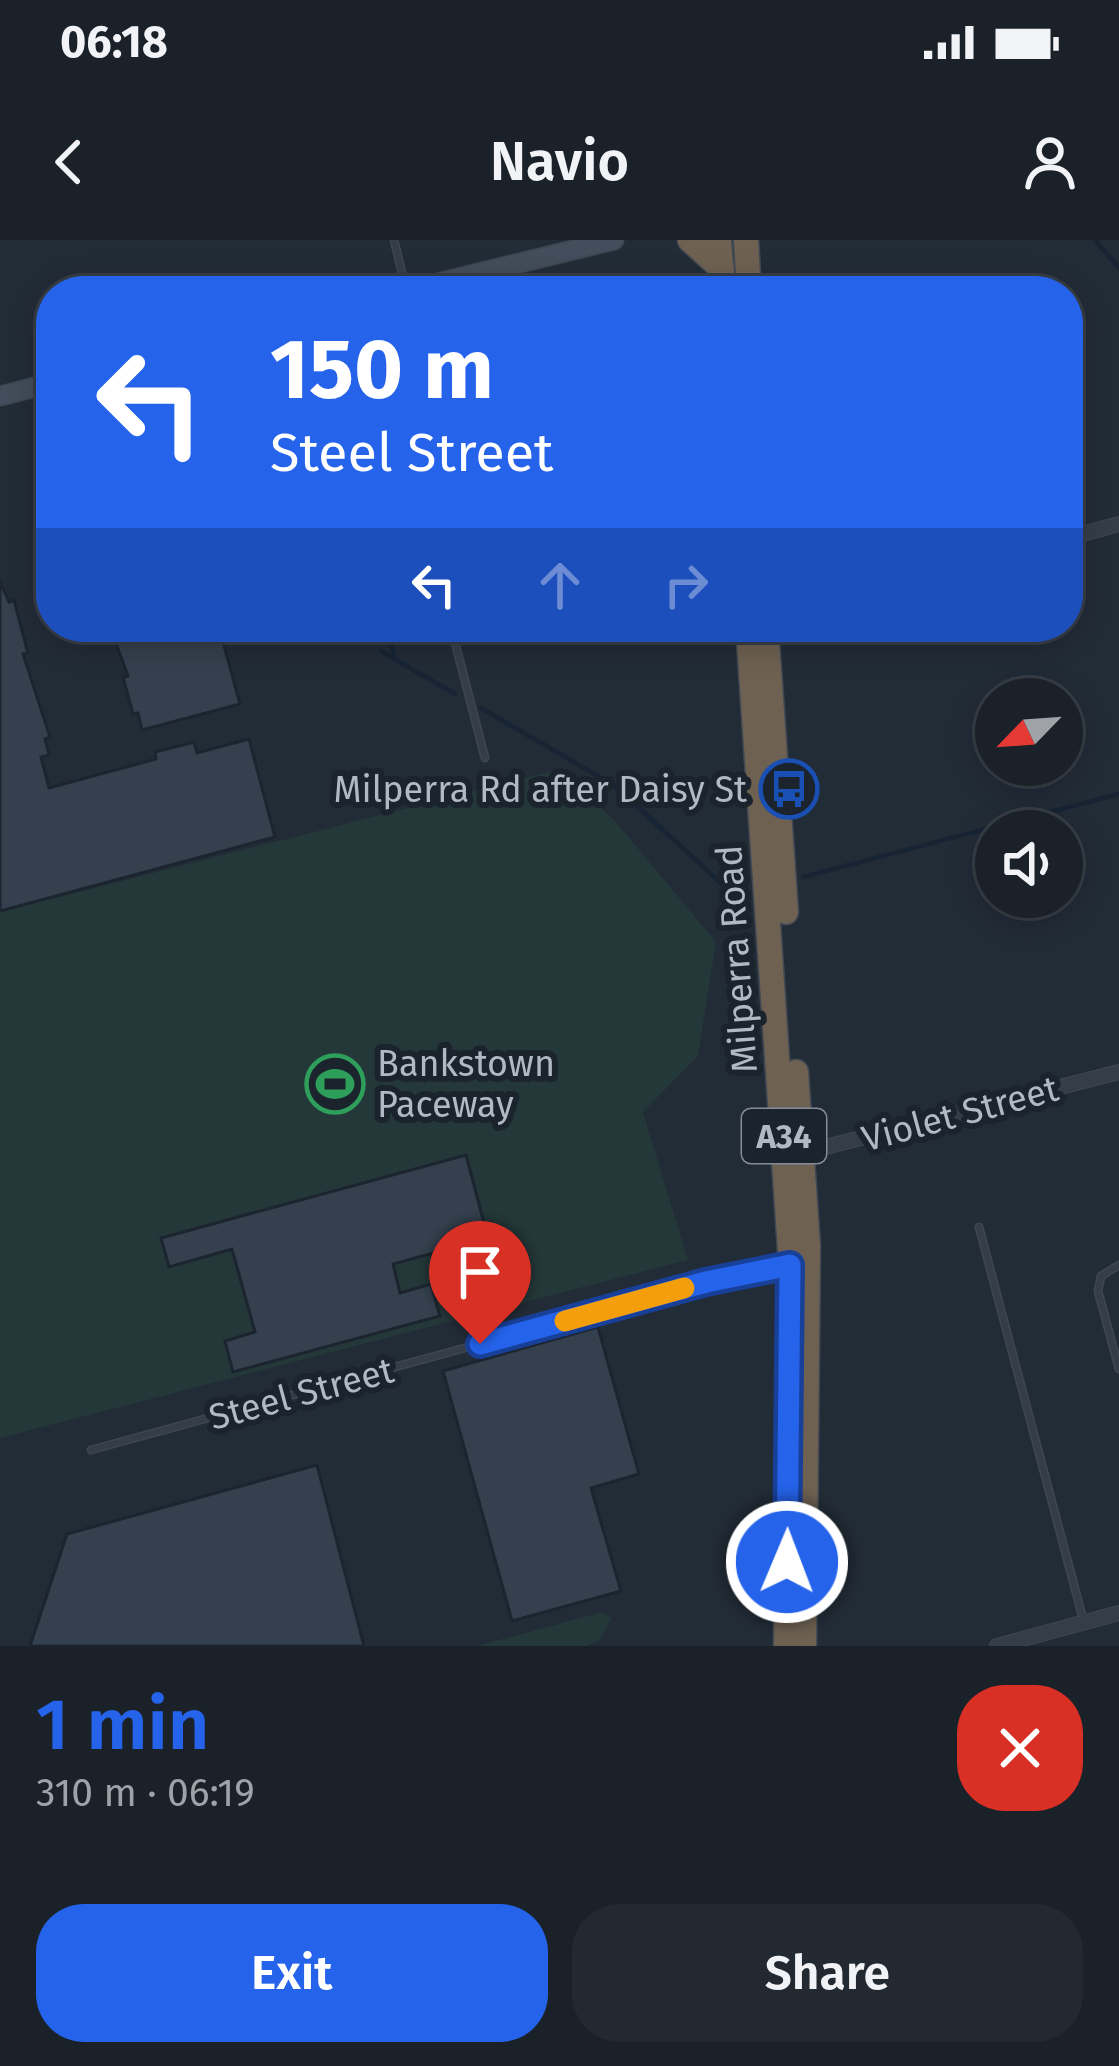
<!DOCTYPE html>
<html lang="en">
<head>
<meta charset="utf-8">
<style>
	:root { --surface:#1a2129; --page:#232931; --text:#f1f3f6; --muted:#9fa3a8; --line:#383e46; --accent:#2563eb }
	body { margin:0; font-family:"Fira Sans",sans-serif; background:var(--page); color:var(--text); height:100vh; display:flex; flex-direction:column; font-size:45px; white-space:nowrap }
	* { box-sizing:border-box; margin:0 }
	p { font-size:39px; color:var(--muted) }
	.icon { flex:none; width:66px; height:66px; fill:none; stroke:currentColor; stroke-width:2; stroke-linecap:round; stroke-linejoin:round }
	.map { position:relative; height:1406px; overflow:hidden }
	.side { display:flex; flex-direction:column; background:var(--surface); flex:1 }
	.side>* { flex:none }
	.banner { position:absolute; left:36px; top:36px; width:1047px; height:366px; border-radius:48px; box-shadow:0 6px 30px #0003,0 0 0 3px var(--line); background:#2563eb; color:#fff; overflow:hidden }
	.needle { width:78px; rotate:245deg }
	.controls { position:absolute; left:975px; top:438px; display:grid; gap:24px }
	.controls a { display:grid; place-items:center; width:108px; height:108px; border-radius:50%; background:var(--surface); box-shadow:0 6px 30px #0003,0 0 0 3px var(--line); font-size:60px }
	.pin { position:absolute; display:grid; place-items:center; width:102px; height:102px; color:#fff; margin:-123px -51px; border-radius:50% 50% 50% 0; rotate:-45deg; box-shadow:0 0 12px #0007 }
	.pin .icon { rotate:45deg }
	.me { position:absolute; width:132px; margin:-66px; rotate:1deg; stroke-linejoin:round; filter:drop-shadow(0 0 9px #0008) }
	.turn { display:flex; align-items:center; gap:42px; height:252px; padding:0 36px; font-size:54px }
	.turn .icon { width:156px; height:156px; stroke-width:2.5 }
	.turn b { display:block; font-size:84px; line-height:102px }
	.lanes { display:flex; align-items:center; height:114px; padding:0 36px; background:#0003; justify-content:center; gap:60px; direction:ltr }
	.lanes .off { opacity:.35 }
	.round { display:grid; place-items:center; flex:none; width:126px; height:126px; border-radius:48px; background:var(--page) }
	.head { display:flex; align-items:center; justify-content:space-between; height:204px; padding:0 36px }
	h1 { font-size:72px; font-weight:600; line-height:90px; color:var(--accent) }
	.button { display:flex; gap:24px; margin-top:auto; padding:24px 36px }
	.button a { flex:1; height:138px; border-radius:48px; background:var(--accent); color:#fff; font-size:48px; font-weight:600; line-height:138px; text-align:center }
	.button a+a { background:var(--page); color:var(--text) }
	.status { display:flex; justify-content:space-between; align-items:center; height:84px; padding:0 60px; background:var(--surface); direction:ltr }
	.status svg { height:33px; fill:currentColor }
	header { display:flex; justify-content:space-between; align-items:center; height:156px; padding:0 36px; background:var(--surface); font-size:54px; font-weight:600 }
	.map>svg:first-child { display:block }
	.green { fill:#243739 }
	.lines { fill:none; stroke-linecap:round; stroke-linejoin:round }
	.stream { stroke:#162434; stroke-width:4.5 }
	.building { fill:#34404e; stroke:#1c252f; stroke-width:3 }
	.lane-casing { stroke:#3e4751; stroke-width:9 }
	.street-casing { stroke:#3e4751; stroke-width:16 }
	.secondary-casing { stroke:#3e4751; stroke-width:21 }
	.highway-casing { stroke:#404953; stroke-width:27 }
	.lane { stroke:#353e48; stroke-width:6 }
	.street { stroke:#353e48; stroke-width:14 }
	.secondary { stroke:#434d5b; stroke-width:18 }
	.highway { stroke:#6e6152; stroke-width:24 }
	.route-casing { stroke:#184099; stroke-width:30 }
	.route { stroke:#2563eb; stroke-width:21 }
	.slow { stroke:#f59e0b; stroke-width:21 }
	.labels { text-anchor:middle; stroke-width:12; stroke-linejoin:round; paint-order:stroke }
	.shield { fill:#1b232d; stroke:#838c97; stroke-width:3 }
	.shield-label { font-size:33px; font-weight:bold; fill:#b0b9c4 }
	.poi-label { font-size:36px; fill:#b0b9c4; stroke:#1b232d; text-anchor:end }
	.street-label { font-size:36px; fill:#b0b9c4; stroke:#1b232d }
</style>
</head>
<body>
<div class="status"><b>06:18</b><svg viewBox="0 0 49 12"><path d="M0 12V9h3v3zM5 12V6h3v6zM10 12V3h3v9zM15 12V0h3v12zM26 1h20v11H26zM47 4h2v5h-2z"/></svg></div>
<header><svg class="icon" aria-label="back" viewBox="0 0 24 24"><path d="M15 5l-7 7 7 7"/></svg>Navio<svg class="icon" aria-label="person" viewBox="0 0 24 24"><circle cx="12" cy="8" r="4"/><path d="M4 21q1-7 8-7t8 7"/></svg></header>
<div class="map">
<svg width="1119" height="1406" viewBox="0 0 1119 1406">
	<rect width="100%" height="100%" fill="#222c37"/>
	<g class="green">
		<polygon points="560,529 615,581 716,702 698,816 643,872 688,1020 0,1198 0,672"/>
		<polygon points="603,1372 611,1378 600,1400 587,1406 476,1406"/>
	</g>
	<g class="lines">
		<g class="stream">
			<polyline points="1095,0 1119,28"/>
			<polyline points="386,387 394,416"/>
			<polyline points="381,411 455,454"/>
			<polyline points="481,468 615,546 723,645"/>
			<polyline points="803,637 1119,554"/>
			<polyline points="732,644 746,643"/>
		</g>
	</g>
	<g class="building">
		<polygon points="0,341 9,362 14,360 28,413 23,414 50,497 45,499 49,515 41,517 49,548 156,519 155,512 194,502 197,513 249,499 275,597 0,671"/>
		<polygon points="110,387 219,387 240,464 142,490 138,473 133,474 123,437 128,436"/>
		<polygon points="466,915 488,998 393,1024 400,1053 431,1044 440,1076 233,1132 225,1101 255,1092 232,1009 169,1027 161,998"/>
		<polygon points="598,1087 639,1234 591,1248 621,1351 512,1381 443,1131"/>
		<polygon points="317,1225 364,1406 30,1406 67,1294"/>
	</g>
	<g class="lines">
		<g class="lane-casing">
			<g id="lane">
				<polyline points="394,0 406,49"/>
				<polyline points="451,387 485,518"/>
				<polyline points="979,987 1083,1379"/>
				<polyline points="1119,1025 1101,1036 1098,1051 1119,1129"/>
				<polyline points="91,1210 706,1042 787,1026"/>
			</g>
		</g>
		<g class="street-casing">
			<g id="street">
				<polyline points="1068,298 1119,284"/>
				<polyline points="802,913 1119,832"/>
				<polyline points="997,1406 1119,1373"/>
			</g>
		</g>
		<g class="secondary-casing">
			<g id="secondary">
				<polyline points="405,51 614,0"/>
				<polyline points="0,156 51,143"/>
			</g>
		</g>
		<g class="highway-casing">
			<g id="highway">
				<polyline points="690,0 722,29"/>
				<polyline points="719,0 723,51"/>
				<polyline points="746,0 749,51"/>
				<polyline points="748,387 791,1025 786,1406"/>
				<polyline points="766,387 786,672"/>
				<polyline points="796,832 808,1006 804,1406"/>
			</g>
		</g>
		<use href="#lane" class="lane"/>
		<use href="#street" class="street"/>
		<use href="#secondary" class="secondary"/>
		<use href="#highway" class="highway"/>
	</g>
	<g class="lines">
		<g class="route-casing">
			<polyline id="route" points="480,1104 706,1042 790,1025 787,1322"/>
		</g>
		<use href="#route" class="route"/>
		<polyline class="slow" points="565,1081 684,1048"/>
	</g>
	<defs>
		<g id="bus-ring" transform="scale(3)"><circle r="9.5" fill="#1b232d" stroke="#1a4fb4" stroke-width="1.5"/><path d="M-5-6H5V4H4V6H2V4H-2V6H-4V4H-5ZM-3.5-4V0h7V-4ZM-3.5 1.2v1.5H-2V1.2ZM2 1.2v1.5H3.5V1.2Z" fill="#1a4fb4"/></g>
		<g id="stadium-ring" transform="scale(3)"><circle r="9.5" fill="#1b232d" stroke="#2e9e5b" stroke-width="1.5"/><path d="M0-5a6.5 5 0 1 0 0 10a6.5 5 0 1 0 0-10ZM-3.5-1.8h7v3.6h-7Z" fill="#2e9e5b"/></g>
	</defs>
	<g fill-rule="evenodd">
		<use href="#bus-ring" x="789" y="549"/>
		<use href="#stadium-ring" x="335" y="844"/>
	</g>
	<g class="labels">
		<rect class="shield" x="742" y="869" width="84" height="54" rx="9"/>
		<g class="shield-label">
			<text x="784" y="908">A34</text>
		</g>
		<g class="poi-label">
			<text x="747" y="562">Milperra Rd after Daisy St</text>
			<text x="377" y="836" text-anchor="start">Bankstown<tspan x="377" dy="41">Paceway</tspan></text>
		</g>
		<g class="street-label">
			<text transform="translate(736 719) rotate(-94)" y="13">Milperra Road</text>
			<text transform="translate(960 873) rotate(-15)" y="13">Violet Street</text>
			<text transform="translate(301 1153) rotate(-15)" y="13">Steel Street</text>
		</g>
	</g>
</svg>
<div class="controls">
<a><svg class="needle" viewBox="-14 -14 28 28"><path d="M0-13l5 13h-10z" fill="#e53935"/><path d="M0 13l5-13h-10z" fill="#9fa3a8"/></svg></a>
<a><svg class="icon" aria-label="sound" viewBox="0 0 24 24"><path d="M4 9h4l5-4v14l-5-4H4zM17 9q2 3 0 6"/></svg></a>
</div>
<div class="pin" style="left:480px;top:1104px;background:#d93025"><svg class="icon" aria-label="arrive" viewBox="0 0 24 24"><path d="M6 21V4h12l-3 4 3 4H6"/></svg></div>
<svg class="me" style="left:787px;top:1322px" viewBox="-20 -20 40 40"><circle r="17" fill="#2563eb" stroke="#fff" stroke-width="3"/><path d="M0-11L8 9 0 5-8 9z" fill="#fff"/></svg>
<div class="banner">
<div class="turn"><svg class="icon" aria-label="left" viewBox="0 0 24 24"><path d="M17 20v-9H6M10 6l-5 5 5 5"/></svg><div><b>150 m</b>Steel Street</div></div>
<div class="lanes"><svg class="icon" aria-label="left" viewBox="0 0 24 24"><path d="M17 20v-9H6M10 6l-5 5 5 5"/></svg><svg class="icon off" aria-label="ahead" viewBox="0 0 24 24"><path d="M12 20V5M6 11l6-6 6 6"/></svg><svg class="icon off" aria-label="right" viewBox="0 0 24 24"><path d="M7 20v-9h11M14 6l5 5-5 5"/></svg></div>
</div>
</div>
<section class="side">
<div class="head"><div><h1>1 min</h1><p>310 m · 06:19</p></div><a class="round" style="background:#d93025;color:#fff"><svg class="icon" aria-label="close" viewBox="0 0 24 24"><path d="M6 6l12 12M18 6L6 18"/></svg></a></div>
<div class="button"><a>Exit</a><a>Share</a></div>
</section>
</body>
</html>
